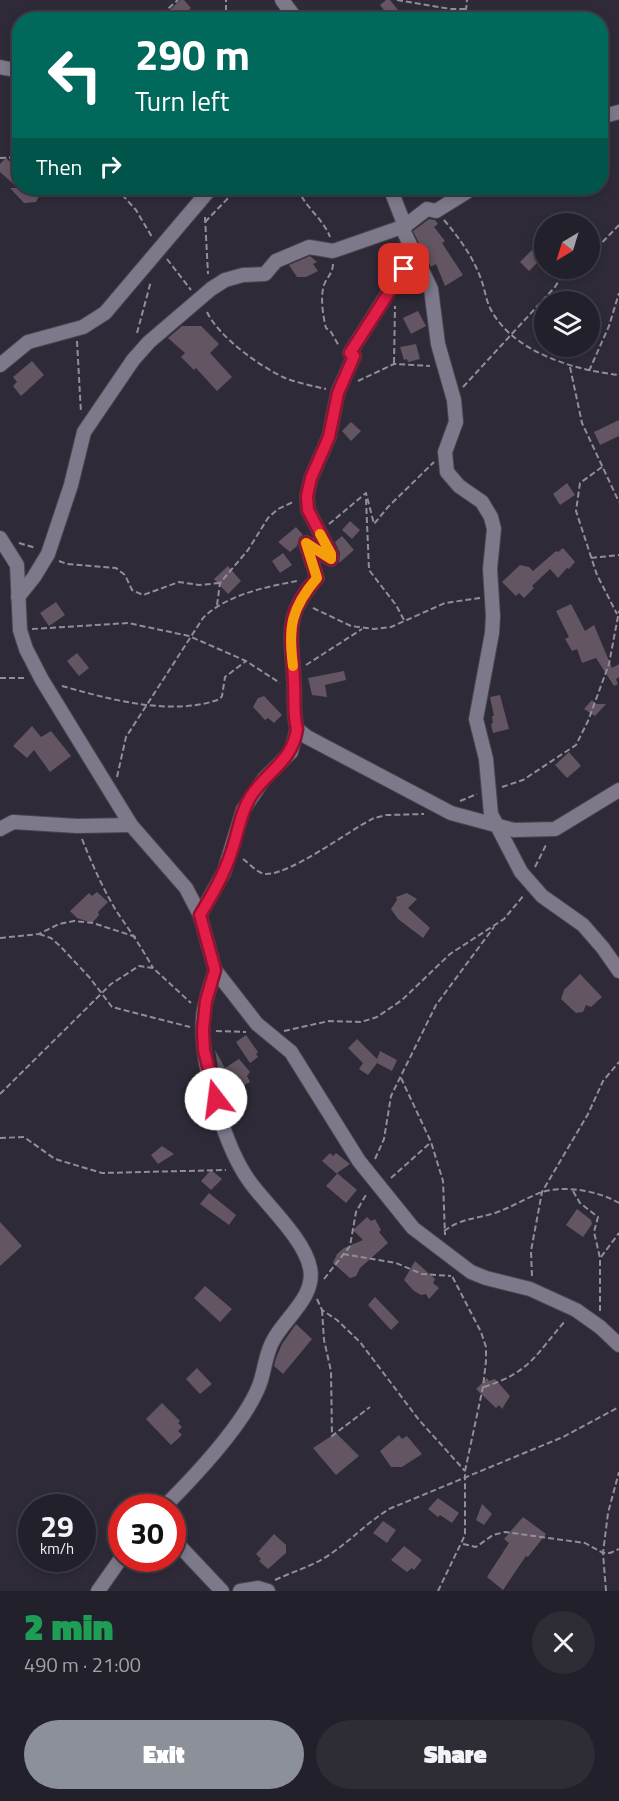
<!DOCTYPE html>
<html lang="en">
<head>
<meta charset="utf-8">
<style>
	:root { --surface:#22202a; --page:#2e2d36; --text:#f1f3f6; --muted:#a2a3a8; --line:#3f3e47; --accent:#8c9099 }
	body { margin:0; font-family:"Titillium Web",sans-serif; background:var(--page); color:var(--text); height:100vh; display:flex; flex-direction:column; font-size:22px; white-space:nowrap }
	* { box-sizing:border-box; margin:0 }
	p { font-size:20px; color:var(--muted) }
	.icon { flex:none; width:33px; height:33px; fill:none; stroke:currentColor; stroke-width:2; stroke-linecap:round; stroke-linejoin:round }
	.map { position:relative; height:1591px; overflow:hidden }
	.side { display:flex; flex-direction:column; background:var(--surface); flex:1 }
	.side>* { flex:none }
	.banner { position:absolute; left:12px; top:12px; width:596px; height:183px; border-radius:24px; box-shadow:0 3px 9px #0003,0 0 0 2px var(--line); background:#00695c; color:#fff; overflow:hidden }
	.needle { width:39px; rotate:218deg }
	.tools { position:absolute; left:534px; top:213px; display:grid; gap:12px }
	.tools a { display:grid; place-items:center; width:66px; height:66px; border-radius:50%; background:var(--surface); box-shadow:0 3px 9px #0003,0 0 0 2px var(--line); font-size:30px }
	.speed { position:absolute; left:18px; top:1494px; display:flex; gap:12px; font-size:30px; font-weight:700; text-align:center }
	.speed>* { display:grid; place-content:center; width:78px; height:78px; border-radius:50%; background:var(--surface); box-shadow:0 3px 9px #0003,0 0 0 2px var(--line); line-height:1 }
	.speed small { font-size:15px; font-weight:400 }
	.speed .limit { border:9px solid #d22; background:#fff; color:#111 }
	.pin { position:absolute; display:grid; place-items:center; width:51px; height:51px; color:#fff; margin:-26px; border-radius:12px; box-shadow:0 3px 9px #0006 }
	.me { position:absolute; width:66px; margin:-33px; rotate:345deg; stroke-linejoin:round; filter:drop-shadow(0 0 4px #0008) }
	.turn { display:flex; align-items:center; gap:21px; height:126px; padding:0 24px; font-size:27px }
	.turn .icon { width:78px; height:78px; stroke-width:2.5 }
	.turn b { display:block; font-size:42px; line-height:51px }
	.then { display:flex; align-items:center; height:57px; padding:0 24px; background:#0003; gap:12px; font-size:22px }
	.round { display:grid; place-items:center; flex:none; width:63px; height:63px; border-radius:32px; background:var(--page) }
	.summary { display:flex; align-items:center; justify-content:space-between; height:102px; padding:0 24px }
	h1 { font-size:36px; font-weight:800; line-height:45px; color:#1e9e55 }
	.primary-button { display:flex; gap:12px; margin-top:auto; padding:12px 24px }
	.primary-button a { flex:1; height:69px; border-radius:36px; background:var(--accent); color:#fff; font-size:24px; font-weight:800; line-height:69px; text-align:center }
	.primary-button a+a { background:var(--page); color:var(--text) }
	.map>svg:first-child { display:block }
	.building { fill:#635662 }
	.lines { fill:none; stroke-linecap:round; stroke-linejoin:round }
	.street-casing { stroke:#484651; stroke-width:16 }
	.path { stroke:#918e99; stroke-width:2; stroke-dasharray:6 3; stroke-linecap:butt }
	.street { stroke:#7d798a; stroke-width:14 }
	.route-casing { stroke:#92132f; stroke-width:15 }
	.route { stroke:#e11d48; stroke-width:10 }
	.slow { stroke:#f59e0b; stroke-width:10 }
</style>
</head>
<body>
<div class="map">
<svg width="619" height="1591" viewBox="0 0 619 1591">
	<rect width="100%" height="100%" fill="#2e2a38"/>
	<g class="building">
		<polygon points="180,0 184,0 191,8 177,20 169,11"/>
		<polygon points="386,0 390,0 406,20 392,20 380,5"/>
		<polygon points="6,158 20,171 20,188 43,188 36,202 24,203 10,188 18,188 0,172 0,164"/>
		<polygon points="429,219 435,220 438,224 434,227 445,241 442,243 463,275 445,286 436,264 431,267 413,231"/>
		<polygon points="535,247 544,256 529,271 520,262"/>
		<polygon points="310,256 317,262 313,264 318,271 306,277 297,277 289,265"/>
		<polygon points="418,311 426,326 411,334 403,318"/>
		<polygon points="182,326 201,326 219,344 210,353 232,377 217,391 196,368 194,370 181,357 185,353 168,338"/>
		<polygon points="416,344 420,359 408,362 407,359 404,360 400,347"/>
		<polygon points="32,361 44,375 21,396 13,386 17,382 13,377"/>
		<polygon points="619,420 619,436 600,445 594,432"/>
		<polygon points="351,422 361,431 351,441 342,431"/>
		<polygon points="567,483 575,495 560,505 553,494"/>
		<polygon points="350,521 360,530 352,539 342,530"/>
		<polygon points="296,527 303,535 299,538 297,546 290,552 278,542"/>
		<polygon points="342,536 354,550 339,563 340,553 335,542"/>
		<polygon points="563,548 575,562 569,569 567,568 558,578 550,569 532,586 534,588 524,598 519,593 516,596 502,582 520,565 529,567 533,571 556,551 558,552"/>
		<polygon points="283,553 292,565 280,573 272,561"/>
		<polygon points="228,566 241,581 228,594 214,579"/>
		<polygon points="56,602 65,615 49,626 40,613"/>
		<polygon points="571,604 585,631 594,625 612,668 619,664 619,677 616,679 618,684 614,686 596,658 582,663 577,649 572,651 565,639 569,637 556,611"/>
		<polygon points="77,653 89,668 79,676 67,661"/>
		<polygon points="344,671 346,680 325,685 327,697 312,695 308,678"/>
		<polygon points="500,695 509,729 493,733 491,724 493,723 492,716 494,716 490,697"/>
		<polygon points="264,696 282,715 274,723 268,718 265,720 253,707 258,698"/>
		<polygon points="592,700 596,704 606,704 595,716 584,709"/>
		<polygon points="32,726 41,737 51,731 71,756 50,772 34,750 27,758 13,746"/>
		<polygon points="569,752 581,766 567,778 555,765"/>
		<polygon points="97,892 108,902 98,912 99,915 92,923 77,918 70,911 89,893 92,896"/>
		<polygon points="407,893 417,899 408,908 430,928 423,938 398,919 391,909 397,900 396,897"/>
		<polygon points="580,974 602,997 591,1007 586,1005 583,1012 576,1013 561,999 564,990"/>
		<polygon points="246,1035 258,1052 256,1054 258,1057 250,1063 236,1042"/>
		<polygon points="357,1039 377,1059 380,1051 397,1060 392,1071 377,1063 368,1075 359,1069 363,1063 348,1048"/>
		<polygon points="215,1050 225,1068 239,1059 250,1072 247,1076 250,1082 239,1088 222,1091"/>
		<polygon points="162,1146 174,1154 158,1164 151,1155"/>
		<polygon points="330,1153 333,1156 336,1153 350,1164 337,1173 357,1190 346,1203 326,1186 337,1174 322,1161"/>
		<polygon points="211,1170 222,1179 211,1190 201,1181"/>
		<polygon points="209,1193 236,1215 229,1225 200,1204"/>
		<polygon points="577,1209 591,1220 592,1224 583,1237 566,1225"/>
		<polygon points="367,1217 371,1221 375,1219 381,1230 379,1232 388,1243 360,1268 356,1276 350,1278 333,1263 337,1254 344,1248 363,1240 353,1230"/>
		<polygon points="0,1222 22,1246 0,1266"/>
		<polygon points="415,1261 435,1279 433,1283 439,1288 429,1299 426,1294 421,1295 414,1291 404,1280"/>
		<polygon points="205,1286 232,1309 220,1322 194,1298"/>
		<polygon points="375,1297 399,1322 391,1330 368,1305"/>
		<polygon points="296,1324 312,1339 283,1374 274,1366 276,1358 282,1344"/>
		<polygon points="197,1368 212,1384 200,1394 186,1379"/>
		<polygon points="487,1378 489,1381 495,1379 510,1396 502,1409 499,1405 496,1408 476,1389"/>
		<polygon points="162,1403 180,1421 178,1423 182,1427 178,1431 182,1435 171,1445 146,1419"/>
		<polygon points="336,1433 359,1456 336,1475 313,1448"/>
		<polygon points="399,1435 402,1439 407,1436 422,1454 402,1467 391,1467 380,1451"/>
		<polygon points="438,1498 459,1513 452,1523 440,1515 438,1517 428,1509"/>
		<polygon points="482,1504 492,1514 484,1525 476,1520"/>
		<polygon points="523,1517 546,1534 528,1557 526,1556 503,1590 487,1577 509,1543 504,1539"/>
		<polygon points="383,1521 396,1530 387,1543 373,1533"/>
		<polygon points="274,1534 286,1545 286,1553 268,1569 259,1561 261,1559 256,1554"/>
		<polygon points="404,1546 422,1560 414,1570 412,1568 407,1572 391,1560"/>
	</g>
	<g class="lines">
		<g class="street-casing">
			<g id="street">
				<polyline points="282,0 297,20"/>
				<polyline points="0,67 20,71"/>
				<polyline points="600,117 619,112"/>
				<polyline points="390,188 405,226 404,232 431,289 438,344 454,400 456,422 445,452 447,472 459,486 482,502 491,517 494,529 490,569 493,616 492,633 476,719 486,759 491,814 521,872 542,896 583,925 603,948 619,971"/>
				<path d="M414 252 350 353 354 356 338 392 329 437 311 478 307 496 308 510 331 554V559L306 543 317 578C282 618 292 634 294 682 295 698 293 714 297 729L307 737 451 813 514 830 555 829 619 790"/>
				<polyline points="0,365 28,342 83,327 105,313 211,188"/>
				<polyline points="0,538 17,565 20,630 26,649 42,680 131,825 186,888 200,915 215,970 257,1024 291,1052 359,1161 413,1228 471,1272 486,1278 530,1289 576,1310 600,1327 619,1345"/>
				<polyline points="18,597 34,577 48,554 71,485 84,432 133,360 149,342 211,289 225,280 243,275 265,274 276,261 309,247 333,251 405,226 427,209 436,211 473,188"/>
				<polyline points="0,829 13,822 77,826 131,825"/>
				<polyline points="200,915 224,872 243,810 264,779 291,752 297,729"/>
				<path d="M163 1508C194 1477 243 1426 259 1386 265 1371 265 1353 274 1339 286 1317 316 1296 310 1268 305 1241 270 1208 253 1186 225 1151 200 1064 203 1018 204 1002 211 985 215 970"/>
				<polyline points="172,1538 222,1591"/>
				<polyline points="98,1591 122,1557"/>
				<polyline points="240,1591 258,1588 268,1591"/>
			</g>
		</g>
		<g class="path">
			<polyline points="397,0 451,9 466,9"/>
			<polyline points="155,20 178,0"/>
			<polyline points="226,20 226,0"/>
			<polyline points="465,20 467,0"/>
			<polyline points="0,158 20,157"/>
			<polyline points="116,188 136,210 152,237"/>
			<path d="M298 188C304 207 323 218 330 237"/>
			<polyline points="205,217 208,274"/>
			<path d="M444 220C460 239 474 258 482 282 485 290 486 300 490 308 512 352 574 370 619 375"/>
			<polyline points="205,222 233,193 243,188"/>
			<polyline points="590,255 619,225"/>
			<polyline points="167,259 191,290"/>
			<path d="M333 264C333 273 327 277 324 285 320 297 323 316 326 328L331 332 339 346"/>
			<path d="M207 312C219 337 259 366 285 378 298 383 313 386 326 389"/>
			<polyline points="137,333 151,281"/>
			<polyline points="77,341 81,413"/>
			<polyline points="394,363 395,306"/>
			<polyline points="570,367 582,423 619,502"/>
			<polyline points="589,371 609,326 619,293"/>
			<polyline points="358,381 394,364 430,366"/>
			<polyline points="463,387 555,287 563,274 572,268"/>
			<polyline points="602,467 580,483 576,511 597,575 617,614"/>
			<polyline points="366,499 369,570 396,605 404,620"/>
			<polyline points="329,524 366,493 374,524 388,507 434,462"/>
			<polyline points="19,543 36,548"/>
			<polyline points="591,558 619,555"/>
			<polyline points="59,561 67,564 116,568 125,575 132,590 143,595 179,582 199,585 220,583"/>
			<polyline points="217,605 220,583 248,550 268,518 278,509 293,502"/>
			<polyline points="313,608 351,626 374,629 391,627 445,603 480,598"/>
			<polyline points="32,629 128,623 189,636 246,661 280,683"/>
			<polyline points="306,665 362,629"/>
			<polyline points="0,678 27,678"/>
			<path d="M62 686C108 699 173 717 220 699L222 696 225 677 246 661"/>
			<path d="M117 777 126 737 203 618C226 595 265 587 297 581"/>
			<polyline points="502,787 523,780 576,745 588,721 609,664 619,611"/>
			<polyline points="460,801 477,794"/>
			<path d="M82 839C92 864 103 889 117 912 130 931 142 948 153 968"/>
			<path d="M243 859C249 863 258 874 266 874 292 874 348 831 374 818L387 815 424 814"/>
			<polyline points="535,867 547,843"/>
			<polyline points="39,934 51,938 61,947 90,978 112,1007 190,1027"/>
			<polyline points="0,938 39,934 59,924 74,921 93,923 136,937"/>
			<polyline points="216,1031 246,1032"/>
			<polyline points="284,1031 329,1021 361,1022 377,1017 402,1000 450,954 504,919 524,895"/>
			<polyline points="401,1078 431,1142 443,1181 445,1235"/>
			<polyline points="0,1094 111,984 139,966 153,968 191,1003"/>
			<polyline points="0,1138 24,1137 55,1159 102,1173 226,1170"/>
			<polyline points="375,1159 384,1139 391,1096 436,1005 494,927"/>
			<polyline points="391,1178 431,1142"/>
			<polyline points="573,1191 580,1203 598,1217 594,1232 600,1258 600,1311"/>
			<path d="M444 1231C464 1217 473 1220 495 1213 512 1207 526 1198 542 1192 565 1185 599 1191 619 1203"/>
			<polyline points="343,1254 396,1263 422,1274 451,1276"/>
			<polyline points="601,1257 619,1233"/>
			<polyline points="532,1276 531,1251 542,1192 588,1114 603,1081 619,1062"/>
			<polyline points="324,1279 350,1246 356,1212 367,1193"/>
			<polyline points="317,1299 322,1310 337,1320 360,1342 419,1420 465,1471"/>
			<polyline points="322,1310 324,1340 331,1371 332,1436 370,1407"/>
			<path d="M484 1387C531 1372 536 1354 566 1320"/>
			<polyline points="463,1544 476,1547 493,1535 505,1532 585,1543 603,1553 610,1553 619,1549"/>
			<path d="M275 1580C294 1571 314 1566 332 1553 352 1539 367 1523 389 1509L563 1437 619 1407"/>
			<polyline points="438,1591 465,1535 465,1471 483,1387 486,1361 486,1347 481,1332 452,1276"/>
			<polyline points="606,1591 603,1553 608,1513 619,1472"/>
		</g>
		<use href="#street" class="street"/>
	</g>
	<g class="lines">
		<g class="route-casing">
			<path id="route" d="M216 1099 204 1050 203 1029 206 1001 215 970 200 915C212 895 224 875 231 853 238 834 240 813 251 796 268 770 292 762 297 729 293 714 295 698 294 682 292 634 282 618 317 578L306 543 331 559V554L308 510 307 496 311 478 329 437 338 393 354 356 350 353 404 269"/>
		</g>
		<use href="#route" class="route"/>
		<path class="slow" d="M293 666C288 628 291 608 317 578L306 543 331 559V554L320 534"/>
	</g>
</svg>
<div class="tools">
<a><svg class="needle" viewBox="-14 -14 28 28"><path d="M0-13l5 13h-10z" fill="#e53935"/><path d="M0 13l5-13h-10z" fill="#a2a3a8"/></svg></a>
<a><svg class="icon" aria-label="layers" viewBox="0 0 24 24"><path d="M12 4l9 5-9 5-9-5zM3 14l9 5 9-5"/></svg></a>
</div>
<div class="speed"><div>29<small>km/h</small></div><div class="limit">30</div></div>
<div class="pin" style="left:404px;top:269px;background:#d93025"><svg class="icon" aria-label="arrive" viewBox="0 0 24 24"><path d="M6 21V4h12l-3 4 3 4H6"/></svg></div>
<svg class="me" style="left:216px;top:1099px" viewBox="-20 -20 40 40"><circle r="19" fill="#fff"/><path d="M0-13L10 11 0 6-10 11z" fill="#e11d48"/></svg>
<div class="banner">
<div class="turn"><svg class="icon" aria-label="left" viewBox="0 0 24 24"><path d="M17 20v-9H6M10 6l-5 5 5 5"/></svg><div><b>290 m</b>Turn left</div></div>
<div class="then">Then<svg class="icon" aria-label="right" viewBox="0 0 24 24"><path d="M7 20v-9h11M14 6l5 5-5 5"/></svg></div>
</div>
</div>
<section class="side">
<div class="summary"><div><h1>2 min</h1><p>490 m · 21:00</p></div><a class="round"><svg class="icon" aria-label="close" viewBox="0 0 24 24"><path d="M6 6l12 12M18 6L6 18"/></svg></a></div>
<div class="primary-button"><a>Exit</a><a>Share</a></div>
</section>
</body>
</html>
